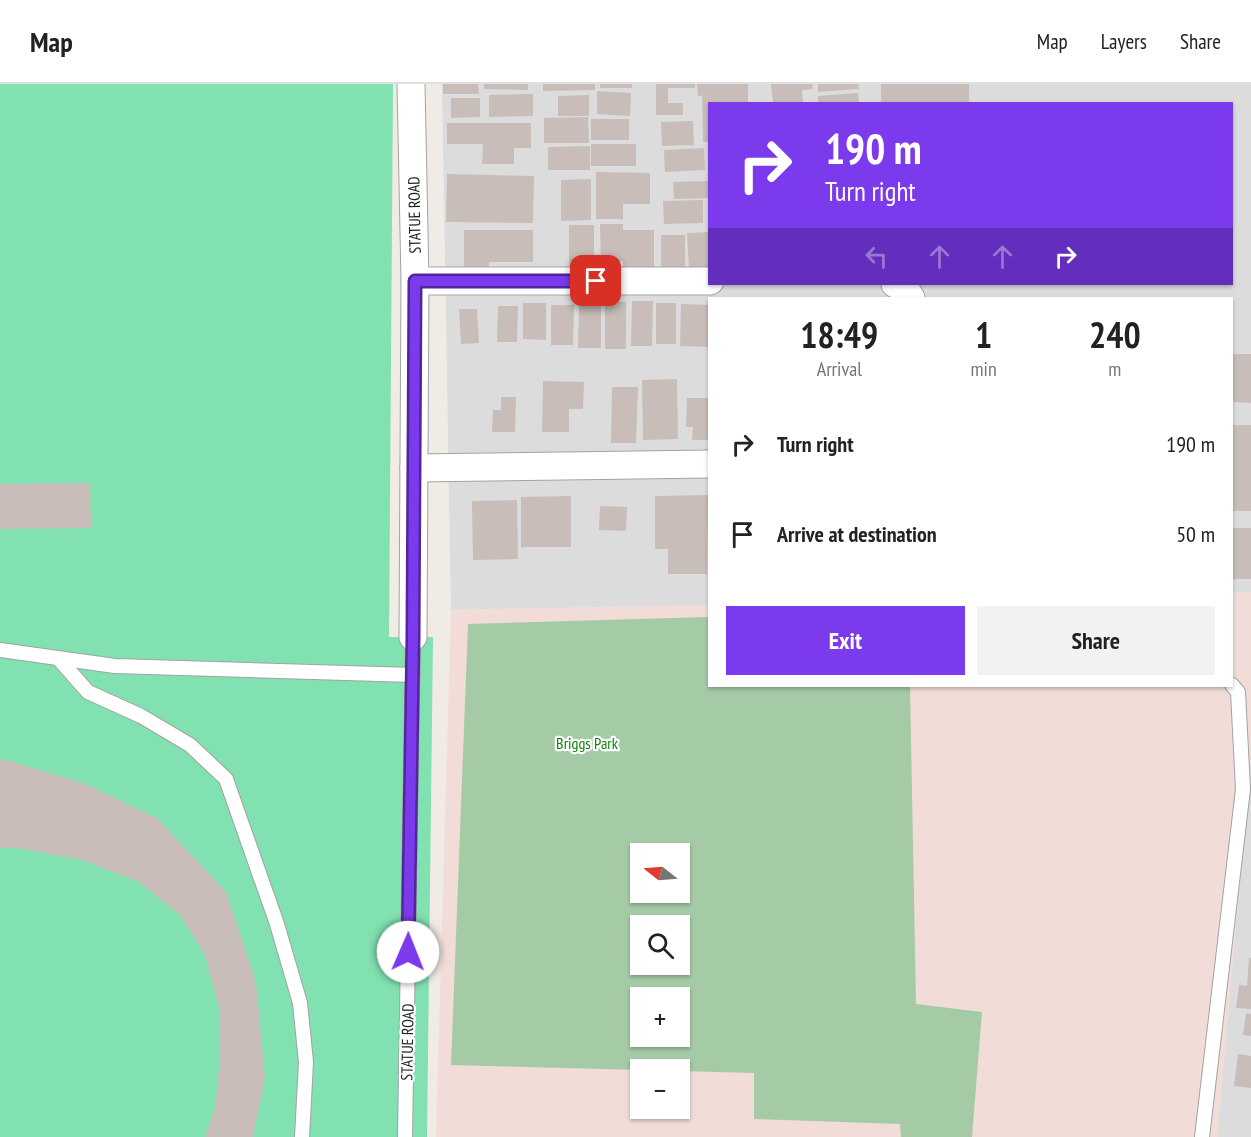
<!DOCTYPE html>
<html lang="en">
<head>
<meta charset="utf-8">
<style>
	:root { --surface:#fff; --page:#f2f2f2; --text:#222; --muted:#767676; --line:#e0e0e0; --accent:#7c3aed }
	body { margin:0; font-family:"PT Sans Narrow",sans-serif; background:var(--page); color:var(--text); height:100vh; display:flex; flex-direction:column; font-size:22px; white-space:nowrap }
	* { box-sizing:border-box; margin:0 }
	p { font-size:20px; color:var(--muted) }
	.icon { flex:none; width:33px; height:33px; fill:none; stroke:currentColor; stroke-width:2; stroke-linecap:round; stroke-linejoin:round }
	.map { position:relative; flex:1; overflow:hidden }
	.details { position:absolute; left:708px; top:213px; width:525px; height:390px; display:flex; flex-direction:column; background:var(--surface); border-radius:0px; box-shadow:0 2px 4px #0004 }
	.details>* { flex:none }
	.hud { position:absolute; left:708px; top:18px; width:525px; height:183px; border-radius:0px; box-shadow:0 2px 4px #0004; background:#7c3aed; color:#fff; overflow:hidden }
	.needle { width:39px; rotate:287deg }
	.controls { position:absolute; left:630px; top:759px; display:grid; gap:12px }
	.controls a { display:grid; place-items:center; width:60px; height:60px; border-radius:0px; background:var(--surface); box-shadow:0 2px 4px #0004; font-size:30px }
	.pin { position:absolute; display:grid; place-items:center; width:51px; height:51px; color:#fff; margin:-26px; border-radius:12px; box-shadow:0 3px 9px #0006 }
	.me { position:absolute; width:66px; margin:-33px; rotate:1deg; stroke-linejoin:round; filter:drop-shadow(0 0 4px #0008) }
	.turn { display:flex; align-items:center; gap:21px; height:126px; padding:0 18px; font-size:27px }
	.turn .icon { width:78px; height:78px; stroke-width:2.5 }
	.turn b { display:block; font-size:42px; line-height:51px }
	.lanes { display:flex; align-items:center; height:57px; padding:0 18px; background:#0003; justify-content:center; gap:30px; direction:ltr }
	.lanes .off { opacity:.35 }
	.eta { display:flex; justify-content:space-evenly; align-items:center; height:102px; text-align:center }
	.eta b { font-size:36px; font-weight:600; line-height:42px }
	.primary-button { display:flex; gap:12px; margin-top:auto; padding:12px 18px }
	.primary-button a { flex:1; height:69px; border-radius:0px; background:var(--accent); color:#fff; font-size:24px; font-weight:600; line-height:69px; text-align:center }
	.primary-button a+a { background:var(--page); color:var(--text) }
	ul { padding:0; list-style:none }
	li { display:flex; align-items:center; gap:18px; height:90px; padding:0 18px }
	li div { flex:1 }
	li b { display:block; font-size:22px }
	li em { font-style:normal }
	header { display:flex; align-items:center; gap:36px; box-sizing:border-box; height:84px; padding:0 30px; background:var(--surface); border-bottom:2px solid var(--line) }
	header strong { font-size:28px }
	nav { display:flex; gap:33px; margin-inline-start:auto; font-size:21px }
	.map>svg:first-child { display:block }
	.residential { fill:#dddcdc; fill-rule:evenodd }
	.military { fill:#f2dcd8; fill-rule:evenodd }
	.cemetery { fill:#a5caa6; fill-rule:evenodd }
	.pitch { fill:#81e1b0 }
	.building { fill:#c8bdb8 }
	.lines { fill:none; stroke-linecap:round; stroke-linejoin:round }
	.service-casing { stroke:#a3a3a3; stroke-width:16 }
	.minor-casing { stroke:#a3a3a3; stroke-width:29 }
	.service { stroke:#fff; stroke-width:14 }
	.minor { stroke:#fff; stroke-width:27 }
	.route-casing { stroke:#51269a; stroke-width:15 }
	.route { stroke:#7c3aed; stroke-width:10 }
	.labels { text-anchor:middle; stroke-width:4.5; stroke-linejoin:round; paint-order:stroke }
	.street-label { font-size:16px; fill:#1f1f1f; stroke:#fff }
	.park-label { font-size:16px; fill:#0e8208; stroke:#fff }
</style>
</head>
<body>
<header>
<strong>Map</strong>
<nav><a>Map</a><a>Layers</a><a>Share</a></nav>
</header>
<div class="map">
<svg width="1251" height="1053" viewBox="0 0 1251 1053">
	<rect width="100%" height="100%" fill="#f0ebe5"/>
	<g class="residential">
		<path d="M442 0H1251V508L1232 509V214H710L709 521 451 526ZM710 20H1232V200H710Z"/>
		<polygon points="1251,672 1251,1053 1217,1053"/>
	</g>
	<path class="military" d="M1251 508V672L1217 1053H436L451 526 709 521 710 602H1232V509ZM640 770H680V808H640ZM640 842H680V880H640ZM640 914H680V952H640ZM640 986H680V1024H640Z"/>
	<path class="cemetery" d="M709 533 710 602H910L916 920 982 928 972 1053H901L900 1040 754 1035V989L680 987V986H640L451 981 468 540ZM640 770H680V808H640ZM640 842H680V880H640ZM640 914H680V952H640Z"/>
	<polygon class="pitch" points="0,0 393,0 389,553 433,553 427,1053 0,1053"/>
	<g class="building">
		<polygon points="443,0 478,0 479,10 443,10"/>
		<polygon points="484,0 528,0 528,6 484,5"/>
		<polygon points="543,0 595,0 595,6 543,7"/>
		<rect x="600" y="0" width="32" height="4"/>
		<polygon points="656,0 695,0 695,4 668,4 668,19 683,19 683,31 656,31"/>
		<polygon points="697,0 748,0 748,20 710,20 710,58 703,58 702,12 698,12"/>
		<polygon points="771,0 812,0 813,5 802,6 803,20 773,20"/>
		<polygon points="818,0 858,0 859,5 818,8"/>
		<rect x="881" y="0" width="88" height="20"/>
		<polygon points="597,7 631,9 630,32 597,30"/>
		<polygon points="858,9 859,20 818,20 818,12"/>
		<polygon points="533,10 533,32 489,33 489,11"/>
		<polygon points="589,11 589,32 558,32 558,12"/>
		<polygon points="451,14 480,14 480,33 451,34"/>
		<polygon points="588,33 589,59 544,59 544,34"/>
		<rect x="591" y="35" width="38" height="21"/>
		<polygon points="693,37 694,61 662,62 661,38"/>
		<polygon points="447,39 531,39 531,64 514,64 514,80 482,80 483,60 447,60"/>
		<rect x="591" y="60" width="45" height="22"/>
		<polygon points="590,62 590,86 548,86 548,63"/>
		<polygon points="704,64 705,86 665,88 664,66"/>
		<polygon points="596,88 650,89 650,120 623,120 623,135 596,135"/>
		<polygon points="447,90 534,92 533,139 446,138"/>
		<polygon points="591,95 591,136 561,137 561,96"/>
		<polygon points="710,97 710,114 674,115 673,98"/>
		<polygon points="703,116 703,139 664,140 663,117"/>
		<polygon points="600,140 623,140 623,146 654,146 654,188 623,188 623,177 616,177 616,186 601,186"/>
		<rect x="569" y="141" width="25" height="43"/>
		<polygon points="464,146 533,146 533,178 489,178 489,186 464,186"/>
		<polygon points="710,148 710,183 689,184 687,149"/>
		<rect x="661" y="151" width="24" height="32"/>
		<polygon points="632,217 653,217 652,262 631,262"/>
		<rect x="605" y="218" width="21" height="47"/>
		<polygon points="523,219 546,219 546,256 523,255"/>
		<rect x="656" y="219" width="20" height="41"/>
		<polygon points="681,220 710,221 710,263 680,262"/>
		<polygon points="551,221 574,221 573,261 551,261"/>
		<polygon points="579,221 601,221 601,264 578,264"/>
		<polygon points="498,222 518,222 517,258 497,258"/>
		<polygon points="459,225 477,225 479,259 461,260"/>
		<polygon points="1232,270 1251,270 1251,319 1232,318"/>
		<polygon points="677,295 678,355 643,356 642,296"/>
		<polygon points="543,297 584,298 583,325 569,325 569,348 542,348"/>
		<polygon points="612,303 638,303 636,359 611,359"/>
		<polygon points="501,313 516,313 515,348 492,348 493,326 501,326"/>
		<polygon points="687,314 710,314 710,356 692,356 693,343 686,343"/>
		<rect x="1232" y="341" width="19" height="86"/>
		<polygon points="90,399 91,444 0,445 0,400"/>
		<polygon points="708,411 707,490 668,490 668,465 655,465 655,412"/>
		<polygon points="571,412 571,463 521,463 521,413"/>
		<polygon points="517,416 518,475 473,476 472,417"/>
		<polygon points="600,422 627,423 626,447 599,446"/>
		<rect x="1232" y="444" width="19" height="51"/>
		<polygon points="0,676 6,676 83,699 157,734 226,808 256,898 265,994 253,1053 205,1053 215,1025 220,973 219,924 205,871 180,831 139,798 82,776 17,764 0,764"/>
		<polygon points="1249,874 1251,874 1251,925 1236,924 1239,901 1247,902"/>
		<polygon points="1246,929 1251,930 1251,952 1243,951"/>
		<polygon points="1238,970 1251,972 1251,1004 1234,1002"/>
	</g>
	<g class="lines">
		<g class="service-casing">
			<g id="service">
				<polyline points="0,566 115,582 413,591"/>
				<polyline points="58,574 88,608 141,632 190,661 226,695 277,840 300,919 306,978 302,1053"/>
				<polyline points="405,1053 413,553"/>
				<polyline points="1202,1053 1243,705 1238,608 1232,601"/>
			</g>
		</g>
		<g class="minor-casing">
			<g id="minor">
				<polyline points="411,0 415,197 413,553"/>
				<polyline points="415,197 710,197"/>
				<polyline points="895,200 904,202 911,214"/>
				<polyline points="414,384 710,380"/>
			</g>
		</g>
		<use href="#service" class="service"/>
		<use href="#minor" class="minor"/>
	</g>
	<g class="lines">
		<g class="route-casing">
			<polyline id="route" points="408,868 413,553 415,197 596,197"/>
		</g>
		<use href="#route" class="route"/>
	</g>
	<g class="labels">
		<g class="street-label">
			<text transform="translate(414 131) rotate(-91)" y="6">STATUE ROAD</text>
			<text transform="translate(407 958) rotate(-89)" y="6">STATUE ROAD</text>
		</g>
		<g class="park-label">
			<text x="587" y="665">Briggs Park</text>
		</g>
	</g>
</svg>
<div class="controls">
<a><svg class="needle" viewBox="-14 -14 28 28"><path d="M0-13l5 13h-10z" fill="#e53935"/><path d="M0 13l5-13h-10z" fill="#767676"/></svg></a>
<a><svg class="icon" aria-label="search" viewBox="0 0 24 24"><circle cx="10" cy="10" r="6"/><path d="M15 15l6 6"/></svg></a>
<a>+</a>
<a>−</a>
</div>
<div class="pin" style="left:596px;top:197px;background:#d93025"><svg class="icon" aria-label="arrive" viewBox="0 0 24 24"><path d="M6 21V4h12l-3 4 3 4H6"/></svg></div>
<svg class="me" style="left:408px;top:868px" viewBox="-20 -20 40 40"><circle r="19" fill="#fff"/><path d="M0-13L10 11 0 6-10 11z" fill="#7c3aed"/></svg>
<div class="hud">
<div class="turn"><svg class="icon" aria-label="right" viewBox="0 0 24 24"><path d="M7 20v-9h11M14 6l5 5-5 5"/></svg><div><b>190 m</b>Turn right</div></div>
<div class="lanes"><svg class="icon off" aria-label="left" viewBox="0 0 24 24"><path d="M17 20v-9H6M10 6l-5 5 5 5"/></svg><svg class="icon off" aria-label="ahead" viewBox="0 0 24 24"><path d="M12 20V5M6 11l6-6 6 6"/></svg><svg class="icon off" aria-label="ahead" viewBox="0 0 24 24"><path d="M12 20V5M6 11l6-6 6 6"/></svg><svg class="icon" aria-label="right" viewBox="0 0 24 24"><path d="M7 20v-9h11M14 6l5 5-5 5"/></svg></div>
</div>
<section class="details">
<div class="eta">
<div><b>18:49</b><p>Arrival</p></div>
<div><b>1</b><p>min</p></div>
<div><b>240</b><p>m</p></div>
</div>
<ul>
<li><svg class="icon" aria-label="right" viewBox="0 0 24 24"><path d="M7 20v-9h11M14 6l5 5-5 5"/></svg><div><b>Turn right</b></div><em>190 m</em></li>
<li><svg class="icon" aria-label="arrive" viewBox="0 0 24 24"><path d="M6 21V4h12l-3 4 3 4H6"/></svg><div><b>Arrive at destination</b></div><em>50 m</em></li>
</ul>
<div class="primary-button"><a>Exit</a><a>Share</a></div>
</section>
</div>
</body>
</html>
